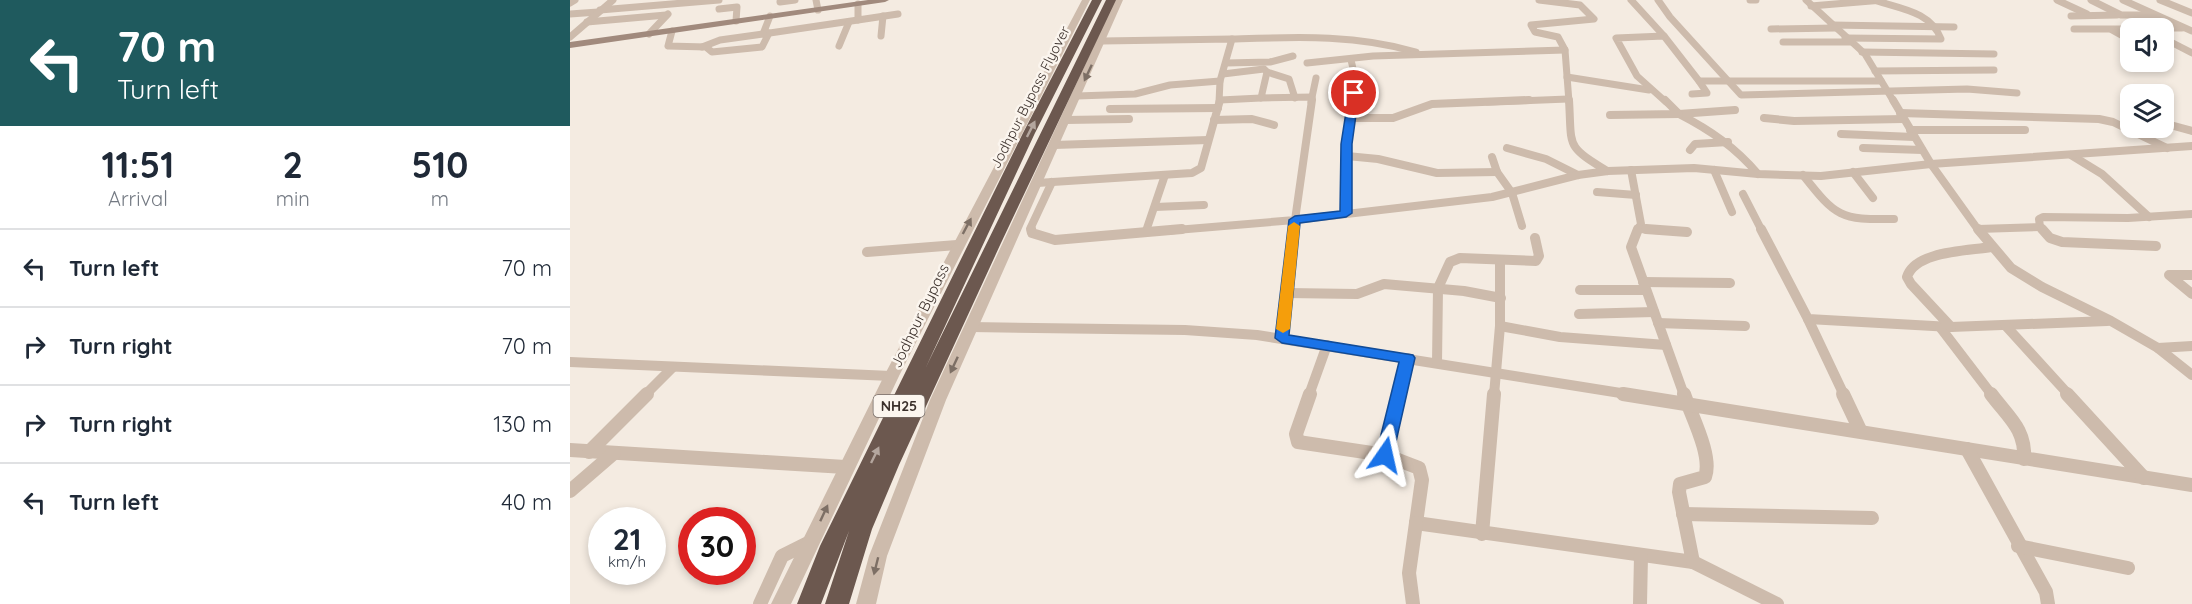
<!DOCTYPE html>
<html lang="en">
<head>
<meta charset="utf-8">
<style>
	:root { --surface:#fff; --page:#f6f6f7; --text:#1f2937; --muted:#747a83; --line:#e0e1e3 }
	body { margin:0; font-family:Quicksand,sans-serif; background:var(--page); color:var(--text); height:100vh; display:flex; flex-direction:column; font-size:22px; white-space:nowrap }
	* { box-sizing:border-box; margin:0 }
	p { font-size:20px; color:var(--muted) }
	.icon { flex:none; width:33px; height:33px; fill:none; stroke:currentColor; stroke-width:2; stroke-linecap:round; stroke-linejoin:round }
	.map { position:relative; flex:1; overflow:hidden }
	.sheet { display:flex; flex-direction:column; background:var(--surface); width:570px }
	.sheet>* { flex:none }
	.hud { background:#1f5a5e; color:#fff; overflow:hidden }
	.buttons { position:absolute; left:1550px; top:18px; display:grid; gap:12px }
	.buttons a { display:grid; place-items:center; width:54px; height:54px; border-radius:12px; background:var(--surface); box-shadow:0 3px 9px #0003; font-size:30px }
	.speed { position:absolute; left:18px; top:507px; display:flex; gap:12px; font-size:30px; font-weight:700; text-align:center }
	.speed>* { display:grid; place-content:center; width:78px; height:78px; border-radius:50%; background:var(--surface); box-shadow:0 3px 9px #0003; line-height:1 }
	.speed small { font-size:15px; font-weight:400 }
	.speed .limit { border:9px solid #d22; background:#fff; color:#111 }
	.pin { position:absolute; display:grid; place-items:center; width:51px; height:51px; color:#fff; margin:-26px; border:3px solid #fff; border-radius:50%; box-shadow:0 2px 6px #0007 }
	.me { position:absolute; width:66px; margin:-33px; rotate:11deg; stroke-linejoin:round; filter:drop-shadow(0 0 4px #0008) }
	.turn { display:flex; align-items:center; gap:21px; height:126px; padding:0 18px; font-size:27px }
	.turn .icon { width:78px; height:78px; stroke-width:2.5 }
	.turn b { display:block; font-size:42px; line-height:51px }
	.eta { display:flex; justify-content:space-evenly; align-items:center; height:102px; text-align:center }
	.eta b { font-size:36px; font-weight:700; line-height:42px }
	ul { padding:0; list-style:none }
	li { display:flex; align-items:center; gap:18px; height:78px; padding:0 18px; border-top:2px solid var(--line) }
	li div { flex:1 }
	li b { display:block; font-size:22px }
	li em { font-style:normal }
	main { display:flex; flex:1; min-height:0 }
	.map>svg:first-child { display:block }
	.lines { fill:none; stroke-linecap:round; stroke-linejoin:round }
	.minor-far3 { stroke:#cdbbac; stroke-width:7 }
	.minor-far2 { stroke:#cdbbac; stroke-width:8 }
	.minor-far1 { stroke:#cdbbac; stroke-width:10 }
	.minor { stroke:#cdbbac; stroke-width:14 }
	.tertiary { fill:#cdbbac; fill-rule:evenodd }
	.secondary { fill:#a18a7d; fill-rule:evenodd }
	.trunk { fill:#6c584f; fill-rule:evenodd }
	.oneway { fill:#7d6f65 }
	.oneway2 { fill:#b4a69e }
	.route { fill:#1a73e8; stroke:#114b97; stroke-width:1.5 }
	.slow { fill:#f59e0b }
	.labels { text-anchor:middle; stroke-width:5; stroke-linejoin:round; paint-order:stroke }
	.far-street-label { font-size:14px; fill:#3b302b; stroke:#fbf5ee }
	.shield { fill:#fbf5ee; stroke:#756b66; stroke-width:1.5 }
	.shield-label { font-size:14px; font-weight:bold; fill:#3b302b }
	.street-label { font-size:15px; fill:#3b302b; stroke:#fbf5ee }
</style>
</head>
<body>
<main>
<section class="sheet">
<div class="hud">
<div class="turn"><svg class="icon" aria-label="left" viewBox="0 0 24 24"><path d="M17 20v-9H6M10 6l-5 5 5 5"/></svg><div><b>70 m</b>Turn left</div></div>
</div>
<div class="eta">
<div><b>11:51</b><p>Arrival</p></div>
<div><b>2</b><p>min</p></div>
<div><b>510</b><p>m</p></div>
</div>
<ul>
<li><svg class="icon" aria-label="left" viewBox="0 0 24 24"><path d="M17 20v-9H6M10 6l-5 5 5 5"/></svg><div><b>Turn left</b></div><em>70 m</em></li>
<li><svg class="icon" aria-label="right" viewBox="0 0 24 24"><path d="M7 20v-9h11M14 6l5 5-5 5"/></svg><div><b>Turn right</b></div><em>70 m</em></li>
<li><svg class="icon" aria-label="right" viewBox="0 0 24 24"><path d="M7 20v-9h11M14 6l5 5-5 5"/></svg><div><b>Turn right</b></div><em>130 m</em></li>
<li><svg class="icon" aria-label="left" viewBox="0 0 24 24"><path d="M17 20v-9H6M10 6l-5 5 5 5"/></svg><div><b>Turn left</b></div><em>40 m</em></li>
</ul>
</section>
<div class="map">
<svg width="1622" height="604" viewBox="0 0 1622 604">
	<rect width="100%" height="100%" fill="#f4ebe1"/>
	<g class="lines">
		<g class="minor-far3">
			<polyline points="246,0 248,10"/>
			<polyline points="969,0 1010,5 1024,19 961,25 965,32 988,37 995,50 999,102"/>
			<polyline points="1061,0 1094,36"/>
			<polyline points="1088,0 1100,17 1171,95 1397,89 1447,93"/>
			<polyline points="1180,0 1186,0"/>
			<polyline points="1236,0 1295,54 1324,102"/>
			<polyline points="1487,0 1517,14"/>
			<polyline points="1521,0 1551,15 1583,15"/>
			<polyline points="1553,0 1622,31"/>
			<polyline points="1590,0 1622,13"/>
			<polyline points="210,2 225,0"/>
			<polyline points="0,3 5,0"/>
			<polyline points="288,4 288,20 328,14"/>
			<polyline points="1241,6 1313,0"/>
			<polyline points="149,9 167,7 166,21"/>
			<polyline points="30,10 149,0"/>
			<polyline points="0,14 28,12"/>
			<polyline points="200,16 193,34 288,20"/>
			<polyline points="1501,16 1547,15"/>
			<polyline points="17,22 96,15"/>
			<polyline points="1261,25 1384,27"/>
			<polyline points="1587,28 1612,28"/>
			<polyline points="1201,29 1265,28"/>
			<polyline points="1504,29 1560,29"/>
			<polyline points="1542,30 1560,40"/>
			<polyline points="102,31 98,46 136,47 142,52 192,47 199,33"/>
			<polyline points="79,34 98,14"/>
			<polyline points="311,36 313,16"/>
			<polyline points="0,37 43,0"/>
			<path d="M1275 38 1371 39C1361 12 1332 9 1307 1"/>
			<polyline points="1593,38 1622,53"/>
			<path d="M662 39C725 37 785 34 846 52"/>
			<polyline points="532,41 662,39 650,81 649,102"/>
			<polyline points="1213,42 1280,42"/>
			<polyline points="269,46 279,22"/>
			<polyline points="132,47 150,40 193,34"/>
			<polyline points="1292,52 1424,54"/>
			<polyline points="781,60 785,77 782,102"/>
			<polyline points="656,63 700,62 723,56"/>
			<polyline points="737,63 803,56 995,50"/>
			<polyline points="1305,71 1424,70"/>
			<polyline points="697,72 719,79 725,98"/>
			<polyline points="653,74 694,69 697,72 691,98 742,97 741,102"/>
			<polyline points="997,77 1079,90"/>
			<polyline points="1122,94 1137,93 1129,81"/>
			<polyline points="507,96 565,94 600,85 650,81"/>
			<polyline points="742,97 746,78"/>
			<polyline points="650,100 691,98"/>
			<polyline points="918,102 998,99"/>
			<polyline points="1096,102 1067,76 1046,38 1094,36 1129,81 1311,81"/>
		</g>
		<g class="minor-far2">
			<path d="M999 100C1002 148 995 145 1037 171"/>
			<polyline points="1323,100 1361,164 1409,231"/>
			<polyline points="540,109 648,108"/>
			<polyline points="1330,113 1529,119 1543,122 1597,148"/>
			<path d="M1109 114C1140 130 1165 147 1188 174"/>
			<polyline points="1109,114 1165,110"/>
			<polyline points="1040,115 1109,114 1095,100"/>
			<polyline points="781,118 823,118 862,104 959,100"/>
			<polyline points="1194,118 1224,121 1333,119"/>
			<polyline points="496,120 559,119"/>
			<polyline points="644,120 682,119 704,125"/>
			<polyline points="1593,123 1622,131"/>
			<polyline points="1340,130 1455,130"/>
			<polyline points="1271,134 1344,137"/>
			<polyline points="484,145 638,140"/>
			<polyline points="937,148 976,159 1008,175"/>
			<polyline points="1293,148 1352,150"/>
			<polyline points="1120,150 1125,144 1158,142"/>
			<polyline points="1501,155 1532,174 1579,217"/>
			<polyline points="777,156 808,159 867,173 927,172"/>
			<polyline points="922,157 927,172 942,193 952,226"/>
			<polyline points="1061,170 1071,224 1067,231"/>
			<polyline points="1144,170 1162,212"/>
			<polyline points="1283,172 1303,198"/>
			<path d="M1233 175C1266 217 1270 220 1324 219"/>
			<polyline points="467,183 622,173 631,168 650,100"/>
			<polyline points="1027,192 1066,195"/>
			<polyline points="1173,194 1192,231"/>
			<polyline points="585,207 634,205"/>
			<polyline points="776,213 777,144 782,100"/>
			<polyline points="1470,227 1474,231"/>
			<polyline points="1070,229 1099,231"/>
			<polyline points="1408,229 1470,227 1469,219 1473,217 1558,218 1622,214"/>
			<polyline points="462,231 461,227 482,182"/>
			<polyline points="576,231 595,175"/>
			<polyline points="594,231 725,220 742,100"/>
			<polyline points="724,231 725,220 922,197 1008,175 1038,171 1124,168 1188,174 1251,176 1361,164 1622,146"/>
		</g>
		<g class="minor-far1">
			<polyline points="461,229 462,233 485,240 612,229"/>
			<polyline points="1068,229 1061,247 1114,395"/>
			<polyline points="1076,229 1117,232"/>
			<polyline points="1191,229 1238,319 1381,327 1537,321"/>
			<polyline points="1408,229 1441,268 1472,287 1541,321 1588,348 1622,375"/>
			<polyline points="1472,229 1480,238 1492,242 1586,246"/>
			<polyline points="297,252 387,245"/>
			<polyline points="1622,275 1599,275 1622,294"/>
			<polyline points="1073,282 1160,283"/>
			<polyline points="1010,290 1075,290"/>
			<polyline points="717,293 787,294 814,284 894,291 931,298"/>
			<polyline points="1009,314 1084,312"/>
			<polyline points="1238,319 1274,395"/>
			<polyline points="1088,323 1175,326"/>
			<polyline points="1435,325 1499,395"/>
			<polyline points="930,326 990,337 1096,345"/>
			<polyline points="401,327 615,330 687,335 1063,395"/>
			<polyline points="1370,327 1422,395"/>
			<path d="M1381 327 1341 284 1337 277C1345 251 1397 251 1421 247"/>
			<polyline points="712,338 724,229"/>
			<polyline points="1588,348 1622,346"/>
			<polyline points="0,362 321,376"/>
			<polyline points="867,363 868,288 880,262 890,258 966,261 969,256 965,238"/>
			<polyline points="75,395 103,367"/>
			<polyline points="739,395 757,345"/>
			<polyline points="829,395 838,358"/>
			<polyline points="924,395 930,326 930,260"/>
		</g>
		<g class="minor">
			<polyline points="740,394 726,434 728,442 815,455"/>
			<path d="M830 394 815 455 849 468 852 480 846 523 1123 562 1109 492 1110 484 1135 477C1143 456 1121 415 1114 394"/>
			<polyline points="1053,394 1622,485"/>
			<polyline points="1273,394 1290,430"/>
			<path d="M1421 394C1438 417 1456 429 1454 459"/>
			<polyline points="1497,394 1574,478"/>
			<polyline points="1397,449 1476,592 1478,604"/>
			<polyline points="0,450 275,467"/>
			<polyline points="19,452 77,394"/>
			<polyline points="0,491 44,453"/>
			<polyline points="1113,514 1302,518"/>
			<polyline points="912,534 924,394"/>
			<polyline points="1448,546 1558,568"/>
			<polyline points="1123,562 1207,604"/>
			<polyline points="190,604 212,556 240,542"/>
			<polyline points="843,604 839,573 846,523"/>
			<polyline points="1070,604 1071,556"/>
		</g>
		<g class="tertiary">
			<polygon points="512,0 520,0 329,376 221,604 201,604 314,376"/>
			<polygon points="545,0 553,0 376,400 317,556 306,604 286,604 299,556 360,400"/>
		</g>
		<polygon class="secondary" points="298,0 319,0 315,2 0,48 0,42"/>
		<polygon class="trunk" points="522,0 532,0 465,133 356,367 536,0 546,0 431,243 329,465 302,529 279,604 255,604 279,531 251,604 227,604 250,546 453,133"/>
	</g>
	<defs><path id="oneway-solid" d="M-6-.8H1V-3.2L6.5 0L1 3.2V.8H-6Z" transform="scale(1.5)"/></defs>
	<g class="oneway">
		<use href="#oneway-solid" transform="translate(518 73) rotate(115)"/>
		<use href="#oneway-solid" transform="translate(397 226) rotate(-62)"/>
		<use href="#oneway-solid" transform="translate(384 365) rotate(115)"/>
		<use href="#oneway-solid" transform="translate(254 513) rotate(-65)"/>
		<use href="#oneway-solid" transform="translate(306 566) rotate(104)"/>
	</g>
	<g class="oneway2">
		<use href="#oneway-solid" transform="translate(461 129) rotate(-63)"/>
		<use href="#oneway-solid" transform="translate(305 455) rotate(-64)"/>
	</g>
	<polygon class="route" points="784,90 789,93 782,144 782,213 776,217 730,223 719,335 843,355 845,358 823,455 821,460 815,462 809,460 806,455 829,362 712,343 705,338 719,220 725,216 770,211 771,144 779,93"/>
	<polygon class="slow" points="724,222 730,226 720,329 713,333 706,329 718,226"/>
	<g class="labels">
		<g class="far-street-label">
			<text transform="translate(460 97) rotate(-63)" y="5">Jodhpur Bypass Flyover</text>
		</g>
		<rect class="shield" x="303.5" y="395" width="51" height="22" rx="4.5"/>
		<g class="shield-label">
			<text x="329" y="411">NH25</text>
		</g>
		<g class="street-label">
			<text transform="translate(350 316) rotate(-64)" y="5">Jodhpur Bypass</text>
		</g>
	</g>
</svg>
<div class="buttons">
<a><svg class="icon" aria-label="sound" viewBox="0 0 24 24"><path d="M4 9h4l5-4v14l-5-4H4zM17 9q2 3 0 6"/></svg></a>
<a><svg class="icon" aria-label="layers" viewBox="0 0 24 24"><path d="M12 4l9 5-9 5-9-5zM3 14l9 5 9-5"/></svg></a>
</div>
<div class="speed"><div>21<small>km/h</small></div><div class="limit">30</div></div>
<div class="pin" style="left:784px;top:93px;background:#d93025"><svg class="icon" aria-label="arrive" viewBox="0 0 24 24"><path d="M6 21V4h12l-3 4 3 4H6"/></svg></div>
<svg class="me" style="left:815px;top:455px" viewBox="-20 -20 40 40"><path d="M0-17L14 15 0 8-14 15z" fill="#1a73e8" stroke="#fff" stroke-width="4"/></svg>
</div>
</main>
</body>
</html>
